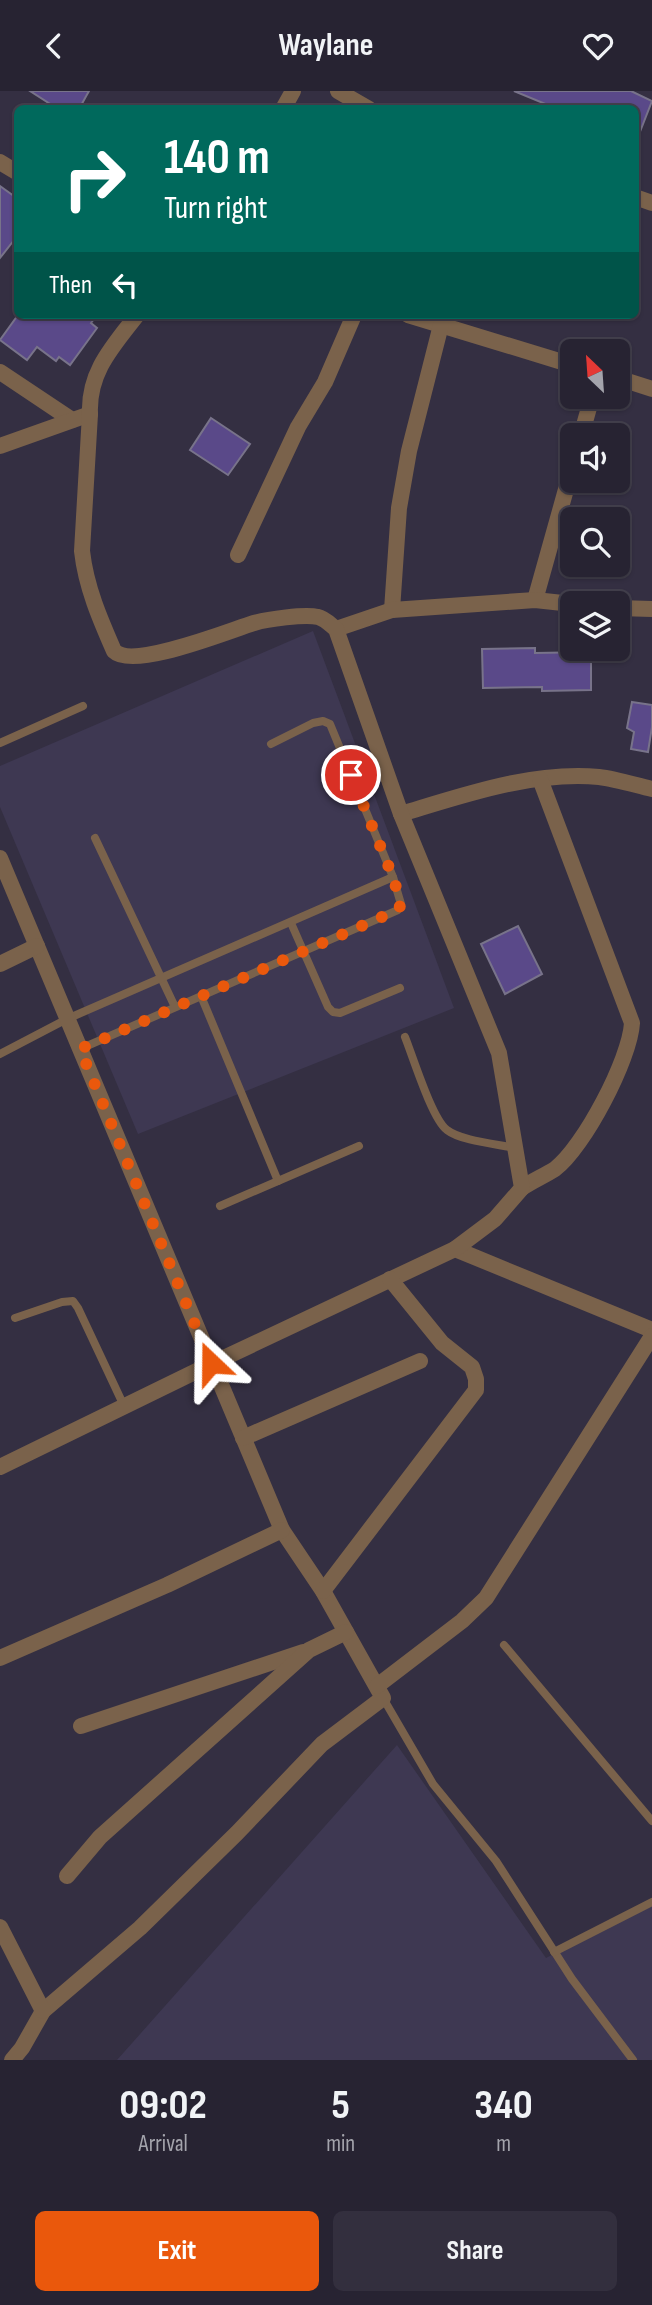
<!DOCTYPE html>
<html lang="en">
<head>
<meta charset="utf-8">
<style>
	:root { --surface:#272332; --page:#332f3e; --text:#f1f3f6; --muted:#a4a4ac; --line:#43404d; --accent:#ea580c }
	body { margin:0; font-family:"Sofia Sans Condensed",sans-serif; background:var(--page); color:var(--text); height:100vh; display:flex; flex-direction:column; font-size:26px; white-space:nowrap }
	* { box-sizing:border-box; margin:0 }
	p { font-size:23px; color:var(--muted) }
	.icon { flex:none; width:38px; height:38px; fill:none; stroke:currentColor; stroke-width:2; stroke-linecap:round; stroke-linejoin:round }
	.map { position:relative; height:1969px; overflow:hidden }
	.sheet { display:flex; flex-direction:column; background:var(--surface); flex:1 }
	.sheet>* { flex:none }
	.banner { position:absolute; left:14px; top:14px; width:625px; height:214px; border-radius:10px; box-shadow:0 2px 5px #0004,0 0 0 2px var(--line); background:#00695c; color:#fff; overflow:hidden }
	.needle { width:46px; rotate:335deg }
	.tools { position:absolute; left:560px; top:248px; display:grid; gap:14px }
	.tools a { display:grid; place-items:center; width:70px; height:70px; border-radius:10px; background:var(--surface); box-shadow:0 2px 5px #0004,0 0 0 2px var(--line); font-size:35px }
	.pin { position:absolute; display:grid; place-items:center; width:60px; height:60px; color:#fff; margin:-30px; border:4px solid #fff; border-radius:50%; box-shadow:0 2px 7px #0007 }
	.me { position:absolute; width:77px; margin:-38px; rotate:337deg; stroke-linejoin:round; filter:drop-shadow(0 0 5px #0008) }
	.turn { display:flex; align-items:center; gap:24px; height:147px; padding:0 35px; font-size:32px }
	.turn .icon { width:91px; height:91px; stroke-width:2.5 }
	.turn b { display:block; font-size:49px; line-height:60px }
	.then { display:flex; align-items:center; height:66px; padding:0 35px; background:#0003; gap:14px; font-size:26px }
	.eta { display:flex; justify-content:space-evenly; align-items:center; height:119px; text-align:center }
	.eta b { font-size:42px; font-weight:700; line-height:49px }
	.primary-button { display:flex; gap:14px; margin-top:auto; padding:14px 35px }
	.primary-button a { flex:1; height:80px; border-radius:10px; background:var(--accent); color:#fff; font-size:28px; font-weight:700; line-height:80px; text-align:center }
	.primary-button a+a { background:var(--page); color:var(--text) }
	header { display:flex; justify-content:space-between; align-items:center; height:91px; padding:0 35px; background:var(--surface); font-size:32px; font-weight:700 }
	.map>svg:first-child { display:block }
	.built { fill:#3e3852 }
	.building { fill:#5a4989; stroke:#78738a; stroke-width:2 }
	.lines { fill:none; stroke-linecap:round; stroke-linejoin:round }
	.lane { stroke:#7a624b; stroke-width:8 }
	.street { stroke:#7a624b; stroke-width:16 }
	.route { stroke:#ea580c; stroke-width:12; stroke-dasharray:0 21.6 }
</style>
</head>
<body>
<header><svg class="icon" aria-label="back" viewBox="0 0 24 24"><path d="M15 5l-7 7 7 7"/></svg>Waylane<svg class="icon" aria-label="heart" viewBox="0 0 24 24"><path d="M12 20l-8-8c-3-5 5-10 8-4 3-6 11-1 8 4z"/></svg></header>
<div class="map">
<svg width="652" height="1969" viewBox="0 0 652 1969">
	<rect width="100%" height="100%" fill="#342f42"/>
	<g class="built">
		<polygon points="313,540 454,917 138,1043 0,716 0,675"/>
		<polygon points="397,1654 546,1867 652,1812 652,1969 117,1969"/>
	</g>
	<g class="building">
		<polygon points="30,0 89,0 79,18 58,18"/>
		<polygon points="514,0 631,0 652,10 636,51 635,18 546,18 548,14"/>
		<polygon points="0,95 18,108 18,144 0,167"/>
		<polygon points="18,224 97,224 91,232 97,237 70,274 59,266 56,270 37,256 27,269 0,249"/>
		<polygon points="211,327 250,353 228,384 190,359"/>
		<polygon points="535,557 535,562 591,561 591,599 542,600 542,596 483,597 482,558"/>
		<polygon points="632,611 652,614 652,636 648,661 631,658 634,641 627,637"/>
		<polygon points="518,835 542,883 505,903 481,853"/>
	</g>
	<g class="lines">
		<g class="lane">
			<polyline points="0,652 83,615"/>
			<polyline points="271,653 313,632 323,630 330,633 393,786"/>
			<polyline points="95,747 175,916"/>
			<polyline points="291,832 328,916 333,921 340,922 400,897"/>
			<polyline points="201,905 278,1090"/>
			<path d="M405 946C413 966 432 1028 447 1039 461 1050 497 1053 515 1057"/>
			<polyline points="0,963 67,928 393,786 401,813 398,819 80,958"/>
			<polyline points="220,1115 359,1055"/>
			<polyline points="15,1227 62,1211 73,1210 78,1217 124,1315"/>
			<polyline points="504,1554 652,1730"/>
			<polyline points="383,1607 433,1693 496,1770 572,1888 633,1969"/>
			<polyline points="554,1861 652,1811"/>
		</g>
		<g class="street">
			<polyline points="338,0 369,18"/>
			<polyline points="283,18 293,0"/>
			<polyline points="0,71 18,82"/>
			<polyline points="635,106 652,112"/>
			<polyline points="408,224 572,274"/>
			<polyline points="0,281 72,329"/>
			<polyline points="618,287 652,298"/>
			<polyline points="581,345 592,306"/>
			<polyline points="0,355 90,323"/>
			<polyline points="238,464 298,336 325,291 354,224"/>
			<polyline points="535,509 572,377"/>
			<polyline points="618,517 652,518"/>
			<polyline points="392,519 399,417 409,360 441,234"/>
			<polyline points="336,538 392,519 535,509 572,513"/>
			<path d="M401 723C464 704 532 680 599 686 616 688 635 694 652 698"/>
			<polyline points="0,767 282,1439 323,1500 383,1607 322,1653 237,1742 140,1837 43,1920 22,1957 12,1969"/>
			<polyline points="0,873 37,855"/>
			<path d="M522 1097C532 1090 544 1085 555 1078 584 1056 630 968 632 932L540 688"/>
			<polyline points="455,1158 652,1239"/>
			<polyline points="243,1347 420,1270"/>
			<path d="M0 1376 211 1273 455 1158 495 1128 522 1097 499 962 401 723 336 538C331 534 324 527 318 526 305 523 267 528 254 532 228 540 133 579 114 560 100 528 86 496 82 460L90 323C88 281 113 255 137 224"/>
			<polyline points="323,1500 476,1299 476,1288 472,1276 442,1252 390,1188"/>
			<polyline points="0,1567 167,1494 282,1439"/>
			<polyline points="377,1595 462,1530 486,1507 652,1245"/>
			<polyline points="81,1635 303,1561"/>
			<polyline points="67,1785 100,1746 309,1559 346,1541"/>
			<polyline points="0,1836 43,1920"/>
		</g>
	</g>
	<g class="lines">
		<polyline class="route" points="211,1272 80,958 398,819 401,813 393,786 351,684"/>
	</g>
</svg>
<div class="tools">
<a><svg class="needle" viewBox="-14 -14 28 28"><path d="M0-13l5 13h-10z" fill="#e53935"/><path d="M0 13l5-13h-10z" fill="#a4a4ac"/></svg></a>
<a><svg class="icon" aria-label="sound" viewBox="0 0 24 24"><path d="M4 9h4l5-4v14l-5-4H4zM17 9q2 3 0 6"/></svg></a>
<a><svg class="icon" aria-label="search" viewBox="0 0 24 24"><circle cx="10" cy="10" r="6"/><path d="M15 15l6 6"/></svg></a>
<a><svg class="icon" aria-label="layers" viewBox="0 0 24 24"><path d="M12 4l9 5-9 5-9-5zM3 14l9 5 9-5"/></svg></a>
</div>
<div class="pin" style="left:351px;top:684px;background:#d93025"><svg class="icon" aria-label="arrive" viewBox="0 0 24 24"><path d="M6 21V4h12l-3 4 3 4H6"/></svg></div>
<svg class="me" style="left:211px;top:1272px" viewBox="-20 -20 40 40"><path d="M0-17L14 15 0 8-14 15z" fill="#ea580c" stroke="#fff" stroke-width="4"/></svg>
<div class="banner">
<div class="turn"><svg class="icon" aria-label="right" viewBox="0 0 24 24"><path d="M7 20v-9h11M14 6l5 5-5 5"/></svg><div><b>140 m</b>Turn right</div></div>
<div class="then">Then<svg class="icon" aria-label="left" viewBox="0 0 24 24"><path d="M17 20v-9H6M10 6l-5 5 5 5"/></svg></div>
</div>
</div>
<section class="sheet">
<div class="eta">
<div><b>09:02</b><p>Arrival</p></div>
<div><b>5</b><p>min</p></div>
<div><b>340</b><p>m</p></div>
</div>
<div class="primary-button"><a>Exit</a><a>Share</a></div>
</section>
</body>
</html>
